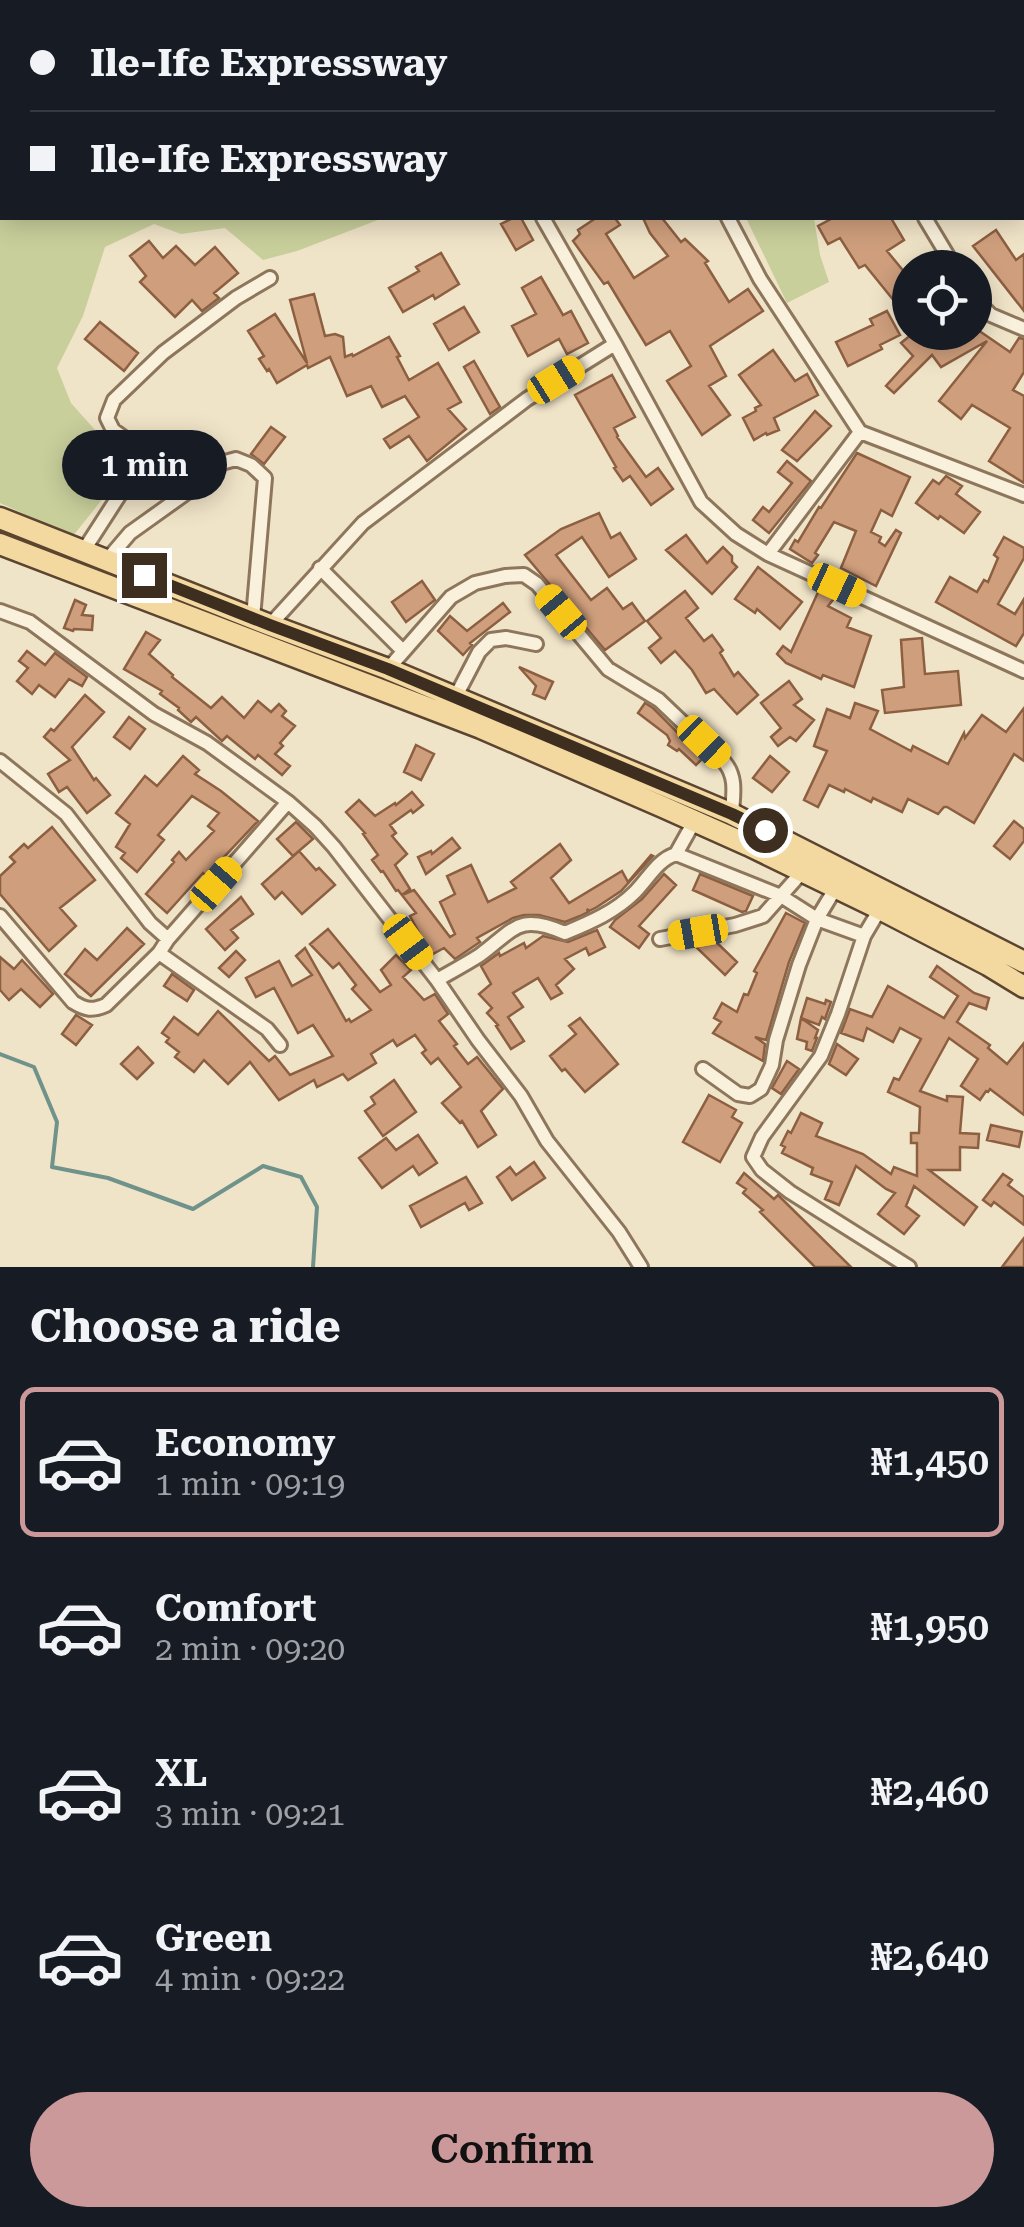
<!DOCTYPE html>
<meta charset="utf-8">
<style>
body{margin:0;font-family:"Roboto Serif",serif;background:#20242c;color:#f1f3f6;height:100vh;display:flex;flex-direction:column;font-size:38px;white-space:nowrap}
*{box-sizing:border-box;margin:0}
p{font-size:32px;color:#9ea1a6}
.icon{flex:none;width:55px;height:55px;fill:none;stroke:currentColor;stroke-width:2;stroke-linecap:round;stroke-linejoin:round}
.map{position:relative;height:1267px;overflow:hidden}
.side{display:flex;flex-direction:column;background:#171b24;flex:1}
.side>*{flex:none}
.banner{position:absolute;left:0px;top:0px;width:1025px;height:220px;box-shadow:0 5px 25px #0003;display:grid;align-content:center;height:220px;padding:0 30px;background:#171b24}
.fabs{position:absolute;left:892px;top:250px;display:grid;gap:20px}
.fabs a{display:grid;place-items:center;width:100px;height:100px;border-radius:50%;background:#171b24;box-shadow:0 5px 25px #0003;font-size:50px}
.end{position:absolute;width:45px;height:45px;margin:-22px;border:12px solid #3d2e20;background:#fff;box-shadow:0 0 0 5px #fff}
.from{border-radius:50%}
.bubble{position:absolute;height:70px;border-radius:35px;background:#171b24;box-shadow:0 5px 25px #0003;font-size:32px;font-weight:600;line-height:70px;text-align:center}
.car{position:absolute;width:30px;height:60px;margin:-30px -15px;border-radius:12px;box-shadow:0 0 8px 2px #0007;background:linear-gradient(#f5c518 24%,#345 0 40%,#f5c518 0 76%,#345 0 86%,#f5c518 0)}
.banner b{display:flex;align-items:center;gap:35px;height:95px;font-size:38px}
.banner b+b{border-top:2px solid #363941}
.banner i{width:25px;height:25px;background:#f1f3f6}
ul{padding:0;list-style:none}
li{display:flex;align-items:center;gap:30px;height:150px;margin:0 20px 15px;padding:0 10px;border:5px solid transparent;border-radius:15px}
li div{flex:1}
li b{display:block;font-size:38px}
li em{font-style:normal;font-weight:600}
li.active{border-color:#cc999b}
li>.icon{width:90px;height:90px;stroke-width:1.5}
h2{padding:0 30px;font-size:45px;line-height:120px}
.button{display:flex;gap:20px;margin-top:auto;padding:20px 30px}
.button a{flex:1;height:115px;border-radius:60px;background:#cc999b;color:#111;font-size:40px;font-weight:600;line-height:115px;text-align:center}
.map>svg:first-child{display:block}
.green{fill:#c9cf9b}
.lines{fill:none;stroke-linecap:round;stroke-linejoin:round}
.stream{stroke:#6f938a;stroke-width:4}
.building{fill:#cf9f7d;stroke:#8d5f41;stroke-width:2.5}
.minor-casing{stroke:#8d765c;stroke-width:18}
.primary-casing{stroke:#5b4430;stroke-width:25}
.minor{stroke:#faf1dc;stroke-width:12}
.primary{stroke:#f3d9a0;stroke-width:20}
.route{stroke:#3d2e20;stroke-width:12}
</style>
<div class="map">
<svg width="1024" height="1267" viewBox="0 0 1024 1267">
<rect width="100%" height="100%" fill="#f0e4c8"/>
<path class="green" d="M305,0H656L660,2H304Z
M0,168H2V218H383L297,251L263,260L225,228L181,234L154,224L105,247L83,316L57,368L71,403L104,440L123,473L73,536L0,503Z
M746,218H814L820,255L829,282L787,303Z"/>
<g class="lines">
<path class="stream" d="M0,1054L34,1067L57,1122L52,1167L108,1178L193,1209L263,1166L301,1177L317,1207L313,1267"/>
</g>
<path class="building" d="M513,218H521L533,240L516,250L501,224Z
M596,218H615L620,225L606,234L634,278L668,256L650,233L643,218H662L681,242L685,239L708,261L705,263L729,302L748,289L763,311L710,346L726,376L709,386L730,415L702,435L667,381L691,366L670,331L646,345L608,282L604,284L573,241L580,234L578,230Z
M833,218H891L904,240L887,251L910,279V290L895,302L865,265L859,268L840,238L828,244L818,226Z
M996,230L1016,260L1024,254V311L973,246Z
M149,241L163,258L176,246L195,265L215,247L238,273L214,293L219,298L202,311L192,300L175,317L140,282L146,276L130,256Z
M441,253L459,284L435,299L433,295L403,312L389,288L419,271L416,267Z
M541,277L563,315L571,311L588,343L567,354L559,339L528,356L512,326L536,314L522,288Z
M314,294L325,336L335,334L343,337L345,357L352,354L353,356L389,337L400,356L397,357L409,380L438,363L461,402L448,409L466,429L427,461L409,436L390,448L384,439L419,417L405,396L382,407L371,386L347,396L330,357L308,368L307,365L277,383L269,369L267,371L259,359L264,356L248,331L275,314L307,363L290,300Z
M464,307L479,332L449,350L434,324Z
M887,311L900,335L880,345L882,349L848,366L836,342L873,325L870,319Z
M100,322L138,353L124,371L85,339Z
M975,328L1010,352L1019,338L1024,339V372L1013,390L1024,396V483L989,461L1010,428L972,405L961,419L939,401L987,341L941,367L932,355L894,393L886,386L913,356L901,343L911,335L913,337L920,332H975Z
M773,350L795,381L807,374L818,395L774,418L779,430L767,435L766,433L754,440L743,418L756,411L755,408L761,405L739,375Z
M474,361L500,407L490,414L464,367Z
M612,375L635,417L614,428L618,436L617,437L646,477L658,468L673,489L651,505L630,476L623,481L614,468L616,467L575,395Z
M815,411L831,426L797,461L782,450Z
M271,427L285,437L264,464L251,454Z
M857,453L910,477L892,516L881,510L871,532L881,537L879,542L885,546L896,530L901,533L876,586L841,568L856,531L834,522L815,553L818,555L812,563L790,549L795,540L798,542L819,507L821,508Z
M787,461L811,481L769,533L753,520L763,507L769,512L792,483L778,472Z
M946,476L962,486L956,494L980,512L964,533L940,516L938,519L916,503L933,480L939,484Z
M599,513L611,538L620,533L636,559L609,577L582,537L556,555L591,600L607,588L623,609L632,603L645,621L605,650L525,555L561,529Z
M686,535L707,563L723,547L732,556V562L737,567L712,594L666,550Z
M1004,537L1024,548V558L998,604L1015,614L1024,599V633L1016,646L936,602L950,577L977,592L984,580L988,582L998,558L994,555Z
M758,567L802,602L780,629L757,609L755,613L735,599Z
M422,581L435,600L406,622L392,602Z
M819,590L836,596L828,606L851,618L847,627L871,636L854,687L823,675L821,679L786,663L777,654L783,646L791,652Z
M685,591L698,608L686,618L704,641L712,635L723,650L720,653L734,676L738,672L758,695L737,714L714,689L706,693L692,670L675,651L661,663L649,648L661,638L647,621Z
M75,600L86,605L82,615L93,616L92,630L74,629L73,631L64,628Z
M503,603L510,612L470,643L472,645L463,655L438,631L450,616L467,631Z
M146,632L160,640L149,654L173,675L172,677L211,708L222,697L244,718L258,701L271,712L279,704L286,711L282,716L295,726L280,743L283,746L275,754L290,766L282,775L258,755L255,759L227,736L222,741L196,717L191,722L178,710L179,708L160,694L162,691L124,669Z
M922,638L925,674L958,671L961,705L885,713L882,690L904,687L901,640Z
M27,651L45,665L55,653L87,677L82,686L69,679L55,697L39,685L32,694L17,681L28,668L19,661Z
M519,667L553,682L545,699L533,694L536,686Z
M789,681L802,699L794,705L814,720L796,741L790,737L778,746L771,737L781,728L761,703Z
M85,695L104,712L72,747L94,780L96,778L110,795L87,813L67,787L59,792L48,774L70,760L44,737L51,729L54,731Z
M645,703L653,708L703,758L696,765L679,749L677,751L668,745L670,741L667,735L638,713Z
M855,703L878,711L870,729L911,751L913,746L948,764L964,733L965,738L982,715L1006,732L1024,708V761L1014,754L974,823L947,807H944L938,814L908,799L902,812L873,798L871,802L845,789L844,792L829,785L818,807L804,800L827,751L814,746L827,709L850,718Z
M129,717L145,729L130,749L114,737Z
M416,745L434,754L421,780L404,772Z
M183,756L199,770L195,774L221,791L258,821L206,876L203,873L167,913L146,894L174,862L172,860L179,852L186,860L214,831L208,826L219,813L192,796L158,835L164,840L137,872L121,858L125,853L116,847L130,824L116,813L145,776L157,786Z
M770,756L789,772L772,792L753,778Z
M412,792L423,805L413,813L411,810L390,825L396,833L392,836L407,854L395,865L410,889L402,895L414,890L450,937L455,934L440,902L455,894L447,876L471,865L488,902L516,888L511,882L560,844L571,860L551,878L569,903L622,871L628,882L651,855L653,856L621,891L597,907L589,911L587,909L588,912L580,916L565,922L539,915H524L513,918L477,938L480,942L455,959L444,948L431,955L410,916L416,913L398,890L396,891L383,871L381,872L372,860L378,855L363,834L365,833L346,812L359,800L375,816L395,803L396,805Z
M1014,821L1024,829V841L1010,859L994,846Z
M296,822L313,839L293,856L277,839Z
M52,827L95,880L60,908L76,926L49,951L0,894V876L15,862L10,857L24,844L28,848Z
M452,838L460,848L426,874L418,857L431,851L432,854Z
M299,851L316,870L319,868L335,885L302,914L282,892L275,899L262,884Z
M664,874L676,885L639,926L649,934L639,948L610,927L615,920L642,899Z
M700,874L753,896L746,911L742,912L693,890Z
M241,897L253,914L231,930L238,938L225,950L206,929Z
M786,913L805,923L789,962L766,1040L755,1037L765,1044L763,1061L713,1033L721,1022L714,1018L722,1003L737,1012L744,994L748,995L757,973L754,971Z
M127,928L144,944L91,996L65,974L85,949L97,960Z
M328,929L380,992L391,985L381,970L396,955L411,970L403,977L424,1000L435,994L448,1014L439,1021L457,1044L454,1046L468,1064L477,1057L503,1089L481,1111L496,1135L478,1147L462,1121L460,1123L442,1103L461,1087L438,1058L431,1064L422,1053L426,1050L415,1035L397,1046L393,1040L371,1054L376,1063L348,1080L343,1074L317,1087L314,1080L279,1100L250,1062L228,1084L204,1060L194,1072L175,1057L179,1052L166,1042L169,1038L162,1033L174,1017L198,1035L218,1011L269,1061L275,1056L290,1075L333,1056L313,1025L298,1033L274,988L256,997L246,978L279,961L292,986L312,975L296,956L305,948L346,1021L349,1019L351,1022L371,1010L352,989L356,985L339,963L333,968L310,944Z
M597,930L605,947L589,955L586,948L565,959L574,969L556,985L562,993L551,999L538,978L513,993L523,1007L508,1017L524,1041L511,1049L496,1026L498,1025L487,1013L492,1008L479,994L491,984L481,966L499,953L500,956L524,943L526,948L543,936L568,942Z
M713,939L737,962L725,975L696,947L701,941Z
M236,951L245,960L229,977L219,968Z
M0,957L14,969L22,960L53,994L40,1007L21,989L9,1000L0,990Z
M937,966L974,993L989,998L986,1009L969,1003L957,1022L990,1045L988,1048L1007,1064L1024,1043V1115L990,1089L988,1092L986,1091L980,1100L961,1086L978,1059L949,1038L920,1091L947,1101V1096L963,1097L960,1133L979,1134L978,1148L960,1147V1170H929L977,1207L964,1225L914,1186L906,1206L919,1216L904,1234L878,1214L895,1193L886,1189L856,1166L839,1205L825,1199L832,1182L811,1174L813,1168L782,1153L785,1147L781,1145L788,1131L791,1133L801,1113L822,1123L816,1136L863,1154L891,1174L894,1167L917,1176V1143H911V1133H919L920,1107L888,1092L894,1078L899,1080L921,1039L900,1028L893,1042L867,1028L863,1041L841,1033L850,1009L872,1017L888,986L944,1018L958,996L930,977Z
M172,974L194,990L187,1001L164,986Z
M807,998L825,1004L826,1000L831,1002L825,1019L822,1017L819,1025L801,1018Z
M76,1015L92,1025L76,1045L62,1034Z
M580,1018L618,1064L585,1092L565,1069L562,1071L550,1056L576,1034L569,1026Z
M801,1018L818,1030L815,1038H817L812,1051L806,1049L807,1042L797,1039Z
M837,1044L858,1059L846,1075L829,1064Z
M138,1047L153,1063L137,1079L121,1064Z
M787,1061L799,1069L781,1094L772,1088Z
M394,1080L416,1112L383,1136L365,1111L375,1104L371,1097Z
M709,1095L736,1110L732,1117L742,1123L720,1162L683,1142Z
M991,1125L1022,1132L1019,1147L987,1140Z
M418,1135L437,1163L419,1175L413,1166L382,1188L359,1158L386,1138L396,1150Z
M534,1162L545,1178L512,1200L497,1177L510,1167L516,1175Z
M744,1173L774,1199L778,1195L782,1199L851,1267H815L760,1212L763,1210L743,1193L746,1189L737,1183Z
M1003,1174L1012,1180L1008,1185L1024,1197V1225L994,1202L991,1206L983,1200Z
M466,1177L482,1203L469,1210L465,1203L421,1227L410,1206Z
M1024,1238V1267H1002Z"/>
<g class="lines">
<g class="minor-casing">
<path id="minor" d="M224,0L227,2
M1022,71L1024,74
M543,218L615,344L701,502L736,534L768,554L1024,671
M728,218L760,279L860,432L1024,495
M925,218L955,268
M975,299L991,315L1024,329
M84,550L133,474L141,450L113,430L107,418L114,400L163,353L236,298L270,278
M768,554L860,432
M107,560L130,533L186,493L214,465L236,459L251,465L265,478L253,618
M320,568L403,651
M0,611L30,622L154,714L207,743L288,802L315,826L334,847L437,980L478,1040L521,1096L547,1141L619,1232L641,1267
M270,625L363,523L527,399L615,344
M388,669L451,597L475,583L505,576L524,575L537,584L608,669L659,700L725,763C737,778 733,795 732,814
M455,698L479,652L491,640L506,638L536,644
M0,761L66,814L150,923L168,939
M676,854L781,896L817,919L864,936
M880,909L864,936L838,1014L821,1056L762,1137L753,1157L762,1170L790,1192L909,1267
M0,916L73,1002C86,1010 92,1011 106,1005L159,953L168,939L288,802
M660,939L735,925L763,916L803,871
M159,953L267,1029L280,1045
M437,980C451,972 466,964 480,955C515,929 518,913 565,933C591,922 615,912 635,892C649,878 657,860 676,854L695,820
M703,1069L738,1094L750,1096L761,1089L772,1065L776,1040L799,965L817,919L835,889"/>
</g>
<g class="primary-casing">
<path id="primary" d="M0,518L270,625L388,669L732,814L1024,962
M0,544L481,728L663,807L748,845L880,909L988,965L1024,987"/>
</g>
<use href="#minor" class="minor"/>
<use href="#primary" class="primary"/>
</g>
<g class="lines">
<path class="route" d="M144,575L270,625L388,669L732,814L765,830"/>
</g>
</svg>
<div class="fabs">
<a><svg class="icon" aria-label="locate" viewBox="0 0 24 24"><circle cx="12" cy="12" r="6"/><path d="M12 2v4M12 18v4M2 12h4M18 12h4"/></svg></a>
</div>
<i class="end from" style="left:765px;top:830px"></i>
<i class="end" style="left:144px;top:575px"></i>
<div class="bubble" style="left:62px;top:430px;width:165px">1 min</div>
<i class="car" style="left:556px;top:380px;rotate:58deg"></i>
<i class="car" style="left:837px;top:585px;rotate:115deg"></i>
<i class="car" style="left:561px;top:612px;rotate:320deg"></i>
<i class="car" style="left:704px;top:742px;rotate:134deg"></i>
<i class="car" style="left:216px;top:884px;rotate:41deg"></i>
<i class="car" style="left:698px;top:932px;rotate:260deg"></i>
<i class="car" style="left:408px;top:942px;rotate:143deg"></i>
<div class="banner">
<b><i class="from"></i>Ile-Ife Expressway</b>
<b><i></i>Ile-Ife Expressway</b>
</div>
</div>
<section class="side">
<h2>Choose a ride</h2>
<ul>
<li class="active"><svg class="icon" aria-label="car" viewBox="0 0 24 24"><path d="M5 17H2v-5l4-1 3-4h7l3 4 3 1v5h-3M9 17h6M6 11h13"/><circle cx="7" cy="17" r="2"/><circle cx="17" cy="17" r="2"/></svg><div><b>Economy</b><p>1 min · 09:19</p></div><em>₦1,450</em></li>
<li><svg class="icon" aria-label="car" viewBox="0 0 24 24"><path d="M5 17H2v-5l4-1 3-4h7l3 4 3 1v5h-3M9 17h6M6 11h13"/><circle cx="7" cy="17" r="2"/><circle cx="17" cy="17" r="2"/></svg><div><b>Comfort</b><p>2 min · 09:20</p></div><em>₦1,950</em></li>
<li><svg class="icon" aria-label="car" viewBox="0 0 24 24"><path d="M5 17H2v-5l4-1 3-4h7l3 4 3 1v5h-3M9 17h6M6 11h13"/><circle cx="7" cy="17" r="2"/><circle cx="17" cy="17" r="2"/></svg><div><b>XL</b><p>3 min · 09:21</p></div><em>₦2,460</em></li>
<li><svg class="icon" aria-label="car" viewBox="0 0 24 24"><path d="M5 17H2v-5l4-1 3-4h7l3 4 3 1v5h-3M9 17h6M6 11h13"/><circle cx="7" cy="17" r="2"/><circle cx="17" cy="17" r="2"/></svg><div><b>Green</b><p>4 min · 09:22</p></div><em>₦2,640</em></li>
</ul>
<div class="button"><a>Confirm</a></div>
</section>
